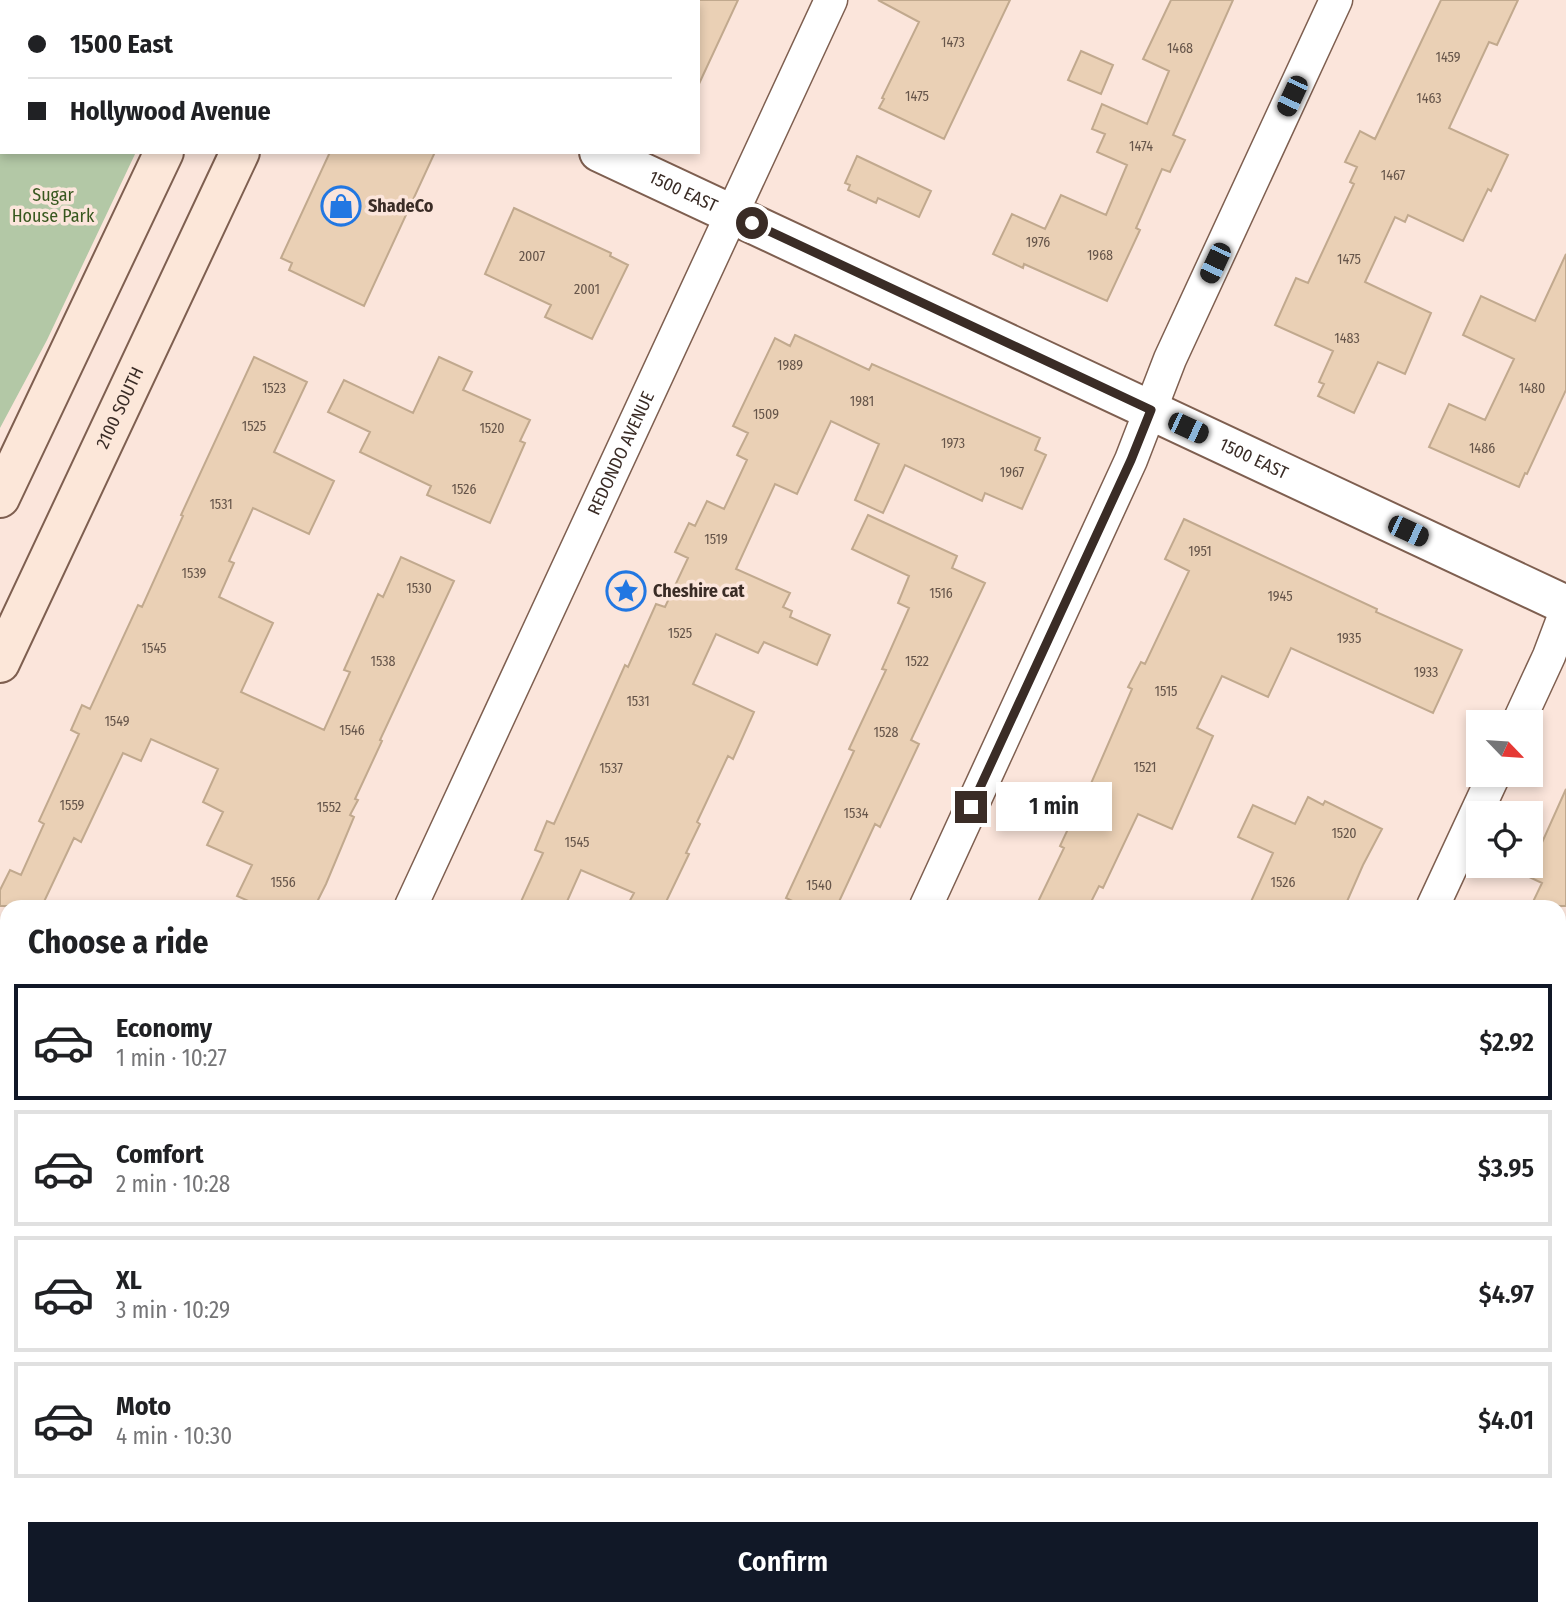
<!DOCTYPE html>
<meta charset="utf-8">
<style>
body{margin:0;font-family:"Fira Sans Condensed",sans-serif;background:#f6f6f6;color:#202124;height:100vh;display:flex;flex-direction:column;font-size:26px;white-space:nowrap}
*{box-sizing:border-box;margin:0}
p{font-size:23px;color:#757577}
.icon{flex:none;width:38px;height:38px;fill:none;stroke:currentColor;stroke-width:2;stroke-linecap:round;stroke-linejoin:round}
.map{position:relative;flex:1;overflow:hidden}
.details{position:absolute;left:0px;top:900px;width:1566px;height:716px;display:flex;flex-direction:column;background:#fff;border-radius:21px 21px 0 0;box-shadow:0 4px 10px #0003}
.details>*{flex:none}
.banner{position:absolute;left:0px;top:0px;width:700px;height:154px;box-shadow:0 4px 10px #0003;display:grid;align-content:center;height:154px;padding:0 28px;background:#fff}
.needle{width:46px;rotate:115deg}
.buttons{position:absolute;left:1466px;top:710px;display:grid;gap:14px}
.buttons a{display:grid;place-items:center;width:77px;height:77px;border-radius:0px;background:#fff;box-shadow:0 4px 10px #0003;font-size:35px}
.end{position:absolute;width:32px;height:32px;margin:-16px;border:9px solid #3a2c26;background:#fff;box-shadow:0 0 0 4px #fff}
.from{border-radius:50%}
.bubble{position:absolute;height:49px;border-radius:0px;background:#fff;box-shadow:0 4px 10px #0003;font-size:23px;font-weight:600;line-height:49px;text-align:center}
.car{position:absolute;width:21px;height:42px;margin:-21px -10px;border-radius:9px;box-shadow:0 0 5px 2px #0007;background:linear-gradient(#222 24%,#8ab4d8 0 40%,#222 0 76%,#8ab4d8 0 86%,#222 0)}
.banner b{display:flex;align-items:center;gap:24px;height:66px;font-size:26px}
.banner b+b{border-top:2px solid #e0e0e0}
.banner i{width:18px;height:18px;background:#202124}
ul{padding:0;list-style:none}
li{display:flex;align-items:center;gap:21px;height:116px;margin:0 14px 10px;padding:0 14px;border:4px solid #e0e0e0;border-radius:0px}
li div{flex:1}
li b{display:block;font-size:26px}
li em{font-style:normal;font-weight:600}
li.on{border-color:#111827}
li>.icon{width:63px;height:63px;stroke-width:1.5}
h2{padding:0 28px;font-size:32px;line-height:84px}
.button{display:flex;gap:14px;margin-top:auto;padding:14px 28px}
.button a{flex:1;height:80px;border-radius:0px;background:#111827;color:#fff;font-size:28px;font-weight:600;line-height:80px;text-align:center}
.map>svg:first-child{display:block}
.green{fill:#b3c8a6}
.building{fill:#ead0b5;stroke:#c1a98e;stroke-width:2}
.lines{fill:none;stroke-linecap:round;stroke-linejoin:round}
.service-casing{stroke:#7e5f50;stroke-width:19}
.minor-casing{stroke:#7e5f50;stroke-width:35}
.tertiary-casing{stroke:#7e5f50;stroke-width:42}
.secondary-casing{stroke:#7e5f50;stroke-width:42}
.service{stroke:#fff;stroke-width:16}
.minor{stroke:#fff;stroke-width:32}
.tertiary{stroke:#fff;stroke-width:38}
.secondary{stroke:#fce7d9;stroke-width:38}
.route{stroke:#3a2c26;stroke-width:9}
.labels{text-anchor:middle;stroke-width:7;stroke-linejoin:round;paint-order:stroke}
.number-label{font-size:14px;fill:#66554a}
.street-label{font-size:18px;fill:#3a2c26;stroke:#fbe5db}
.park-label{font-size:18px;fill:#38581f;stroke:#fbe5db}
.poi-label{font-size:18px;font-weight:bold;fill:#3a2c26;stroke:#fbe5db;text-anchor:start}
</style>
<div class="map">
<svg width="1566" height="1615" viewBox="0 0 1566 1615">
<rect width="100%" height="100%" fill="#fbe5db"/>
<path class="green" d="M0,0H208L207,2H2V152H136L47,340L0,428Z"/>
<path class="building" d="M698,0H738L698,86Z
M878,0H1010L944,139L879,108L884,99L882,98L919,22Z
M1171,0H1233L1173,135L1185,140L1170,172L1162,169L1136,228L1140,230L1107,301L1024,264L1023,268L993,254L1012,214L1045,229L1061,195L1106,215L1127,165L1097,152L1105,134L1092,129L1102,104L1147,124L1169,71L1143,59Z
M1441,0H1518L1497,45L1489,42L1449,128L1508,155L1491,191L1488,189L1463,241L1408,215L1405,222L1395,217L1365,282L1431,313L1405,374L1378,362L1354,413L1318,396L1324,384L1319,382L1333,351L1275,325L1296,278L1308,283L1354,184L1350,182L1357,167L1345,162L1360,131L1375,139Z
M1081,51L1113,65L1101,94L1068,80Z
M330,152H435L364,306L289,270L292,263L281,258Z
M857,156L931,191L919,217L878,198L876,203L848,190L850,185L845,183Z
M514,208L611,253L610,256L628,265L592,339L545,317L551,305L485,274Z
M1566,254V390L1527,474L1525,473L1519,487L1429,447L1449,404L1485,420L1514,359L1463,335L1481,296L1535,321Z
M795,335L869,370L872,364L1040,438L1035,450L1046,455L1022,509L985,493L982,501L905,465L883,513L855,500L879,444L831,421L797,494L775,484L736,569L790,593L783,607L792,611L790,617L830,635L817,665L764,642L758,653L716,634L693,684L754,712L733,759L728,756L697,822L700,824L686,853L689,854L664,906H627L634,893L581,870L565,906H519L543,853L535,850L547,821L554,824L625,665L628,667L656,604L665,607L688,558L675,552L689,523L695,526L707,501L724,509L747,460L737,455L748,433L733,426L775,338L790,346Z
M254,357L307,382L274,452L334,481L309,534L253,508L229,561L234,563L219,597L273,623L241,692L324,730L350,672L344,670L378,594L383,597L401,557L454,581L380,740L382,741L355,799L358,800L350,815L354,817L326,884L315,906H260L237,896L252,865L207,845L223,812L203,802L218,769L151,739L141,761L123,753L81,842L74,838L42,906H0V890L10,870L21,875L44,824L39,821L79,734L71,730L82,705L90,709L138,605L142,607L183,516L181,515Z
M439,357L472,372L463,390L530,420L520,441L525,443L490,523L427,495L431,486L360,452L370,432L328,412L344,380L413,413Z
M868,515L957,556L952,568L985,583L911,740L919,744L880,827L875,824L837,906H803L786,898L854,751L849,749L886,670L882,669L909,608L898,603L909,576L852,549Z
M1184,519L1377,609L1376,612L1462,650L1433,713L1291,648L1268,697L1222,676L1197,728L1213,736L1172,829L1138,814L1103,888L1099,886L1089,906H1036L1064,848L1060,846L1081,801L1083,802L1132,689L1128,687L1141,662L1145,664L1189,571L1165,559Z
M1566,789V906H1531L1542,883L1527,876Z
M1308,797L1323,805L1325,801L1382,829L1363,865L1345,906H1249L1273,853L1238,837L1253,805L1295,824Z"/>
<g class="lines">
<g class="service-casing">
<path id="service" d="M536,0L540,2
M581,2L582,0"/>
</g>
<g class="minor-casing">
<g id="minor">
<path d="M1518,723L1549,656L1566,611"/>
<path id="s1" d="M411,906L831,0"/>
<path d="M926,906L1131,460L1170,359L1336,0"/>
<path d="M1433,906L1494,775"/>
<path d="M0,1278L7,1281"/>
<path d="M707,1608L722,1615"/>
<path d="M1104,1615L1107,1608"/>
</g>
</g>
<g class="tertiary-casing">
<g id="tertiary">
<path d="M275,0L279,2"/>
<path id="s2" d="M599,152L1566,605"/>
</g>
</g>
<g class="secondary-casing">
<g id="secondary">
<path d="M235,2L236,0"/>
<path d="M312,2L313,0"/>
<path d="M0,498L164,152"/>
<path id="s3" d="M0,663L240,152"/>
</g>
</g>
<use href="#service" class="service"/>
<use href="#minor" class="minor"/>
<use href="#tertiary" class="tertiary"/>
<use href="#secondary" class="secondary"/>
</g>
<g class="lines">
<path class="route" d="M752,223L1151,410L1131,460L971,807"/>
</g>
<defs>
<g id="shop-ring" transform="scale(2.0125)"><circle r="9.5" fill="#fbe5db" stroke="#2277e2" stroke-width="1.5"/><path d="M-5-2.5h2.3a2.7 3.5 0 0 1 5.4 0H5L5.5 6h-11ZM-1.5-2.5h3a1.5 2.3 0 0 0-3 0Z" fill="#2277e2"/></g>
<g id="sight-ring" transform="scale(2.0125)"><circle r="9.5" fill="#fbe5db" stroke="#2277e2" stroke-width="1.5"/><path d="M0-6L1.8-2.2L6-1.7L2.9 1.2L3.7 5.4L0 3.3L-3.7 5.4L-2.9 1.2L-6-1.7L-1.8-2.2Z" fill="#2277e2"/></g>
</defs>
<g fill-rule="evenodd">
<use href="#shop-ring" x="341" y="206"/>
<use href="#sight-ring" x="626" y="591"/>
</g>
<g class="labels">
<g class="number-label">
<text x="953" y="47">1473</text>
<text x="1180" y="53">1468</text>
<text x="1448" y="62">1459</text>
<text x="917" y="101">1475</text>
<text x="1429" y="103">1463</text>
<text x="1141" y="151">1474</text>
<text x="1393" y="180">1467</text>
<text x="1038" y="247">1976</text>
<text x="1100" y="260">1968</text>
<text x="532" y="261">2007</text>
<text x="1349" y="264">1475</text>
<text x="587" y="294">2001</text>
<text x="1347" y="343">1483</text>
<text x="790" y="370">1989</text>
<text x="274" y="393">1523</text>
<text x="1532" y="393">1480</text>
<text x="862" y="406">1981</text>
<text x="766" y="419">1509</text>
<text x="254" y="431">1525</text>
<text x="492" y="433">1520</text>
<text x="953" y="448">1973</text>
<text x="1482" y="453">1486</text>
<text x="1012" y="477">1967</text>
<text x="464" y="494">1526</text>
<text x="221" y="509">1531</text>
<text x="716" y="544">1519</text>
<text x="1200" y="556">1951</text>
<text x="194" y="578">1539</text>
<text x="419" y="593">1530</text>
<text x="941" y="598">1516</text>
<text x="1280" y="601">1945</text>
<text x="680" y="638">1525</text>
<text x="1349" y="643">1935</text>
<text x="154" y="653">1545</text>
<text x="383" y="666">1538</text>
<text x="917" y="666">1522</text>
<text x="1426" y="677">1933</text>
<text x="1166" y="696">1515</text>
<text x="638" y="706">1531</text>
<text x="117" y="726">1549</text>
<text x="352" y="735">1546</text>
<text x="886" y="737">1528</text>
<text x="1145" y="772">1521</text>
<text x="611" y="773">1537</text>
<text x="72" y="810">1559</text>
<text x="329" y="812">1552</text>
<text x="856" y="818">1534</text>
<text x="1344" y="838">1520</text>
<text x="577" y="847">1545</text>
<text x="283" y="887">1556</text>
<text x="1283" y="887">1526</text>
<text x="819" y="890">1540</text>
</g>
<g class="street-label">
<text dy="6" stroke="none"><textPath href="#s2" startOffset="93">1500 EAST</textPath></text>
<text dy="6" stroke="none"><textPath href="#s3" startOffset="282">2100 SOUTH</textPath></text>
<text dy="6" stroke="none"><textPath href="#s1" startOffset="499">REDONDO AVENUE</textPath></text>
<text dy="6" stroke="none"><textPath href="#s2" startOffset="723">1500 EAST</textPath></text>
</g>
<g class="park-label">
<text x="53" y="201">Sugar<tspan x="53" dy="21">House Park</tspan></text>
</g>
<g class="poi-label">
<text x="368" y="212">ShadeCo</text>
<text x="653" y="597">Cheshire cat</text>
</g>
</g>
</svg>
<div class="buttons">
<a><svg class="needle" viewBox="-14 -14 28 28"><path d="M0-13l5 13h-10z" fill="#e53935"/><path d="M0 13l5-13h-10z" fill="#757577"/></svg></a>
<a><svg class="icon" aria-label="locate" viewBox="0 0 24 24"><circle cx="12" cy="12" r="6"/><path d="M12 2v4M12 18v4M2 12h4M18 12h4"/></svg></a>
</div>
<i class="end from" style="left:752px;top:223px"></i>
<i class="end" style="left:971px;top:807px"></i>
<div class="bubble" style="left:996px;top:782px;width:116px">1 min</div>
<i class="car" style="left:1292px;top:96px;rotate:205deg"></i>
<i class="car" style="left:1215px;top:263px;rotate:205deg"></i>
<i class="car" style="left:1188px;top:428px;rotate:115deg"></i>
<i class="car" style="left:1408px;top:531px;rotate:115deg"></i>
<div class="banner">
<b><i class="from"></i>1500 East</b>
<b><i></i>Hollywood Avenue</b>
</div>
<section class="details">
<h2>Choose a ride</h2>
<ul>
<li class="on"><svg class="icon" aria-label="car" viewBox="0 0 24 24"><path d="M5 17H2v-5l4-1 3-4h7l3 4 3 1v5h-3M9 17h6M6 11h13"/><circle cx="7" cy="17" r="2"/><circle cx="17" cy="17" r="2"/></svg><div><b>Economy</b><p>1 min · 10:27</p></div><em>$2.92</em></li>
<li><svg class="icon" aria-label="car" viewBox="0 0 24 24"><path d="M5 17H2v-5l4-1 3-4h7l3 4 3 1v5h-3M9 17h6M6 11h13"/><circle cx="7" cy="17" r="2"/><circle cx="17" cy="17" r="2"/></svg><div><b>Comfort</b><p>2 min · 10:28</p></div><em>$3.95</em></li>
<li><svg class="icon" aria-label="car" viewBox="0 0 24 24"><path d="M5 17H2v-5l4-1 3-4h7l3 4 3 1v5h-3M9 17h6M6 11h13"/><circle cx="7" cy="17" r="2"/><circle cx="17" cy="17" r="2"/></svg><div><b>XL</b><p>3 min · 10:29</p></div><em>$4.97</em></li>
<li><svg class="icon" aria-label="car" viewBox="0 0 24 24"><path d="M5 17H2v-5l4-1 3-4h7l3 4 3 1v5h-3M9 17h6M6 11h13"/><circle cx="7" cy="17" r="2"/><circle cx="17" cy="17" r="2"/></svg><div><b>Moto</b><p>4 min · 10:30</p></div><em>$4.01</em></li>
</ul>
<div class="button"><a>Confirm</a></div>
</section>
</div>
